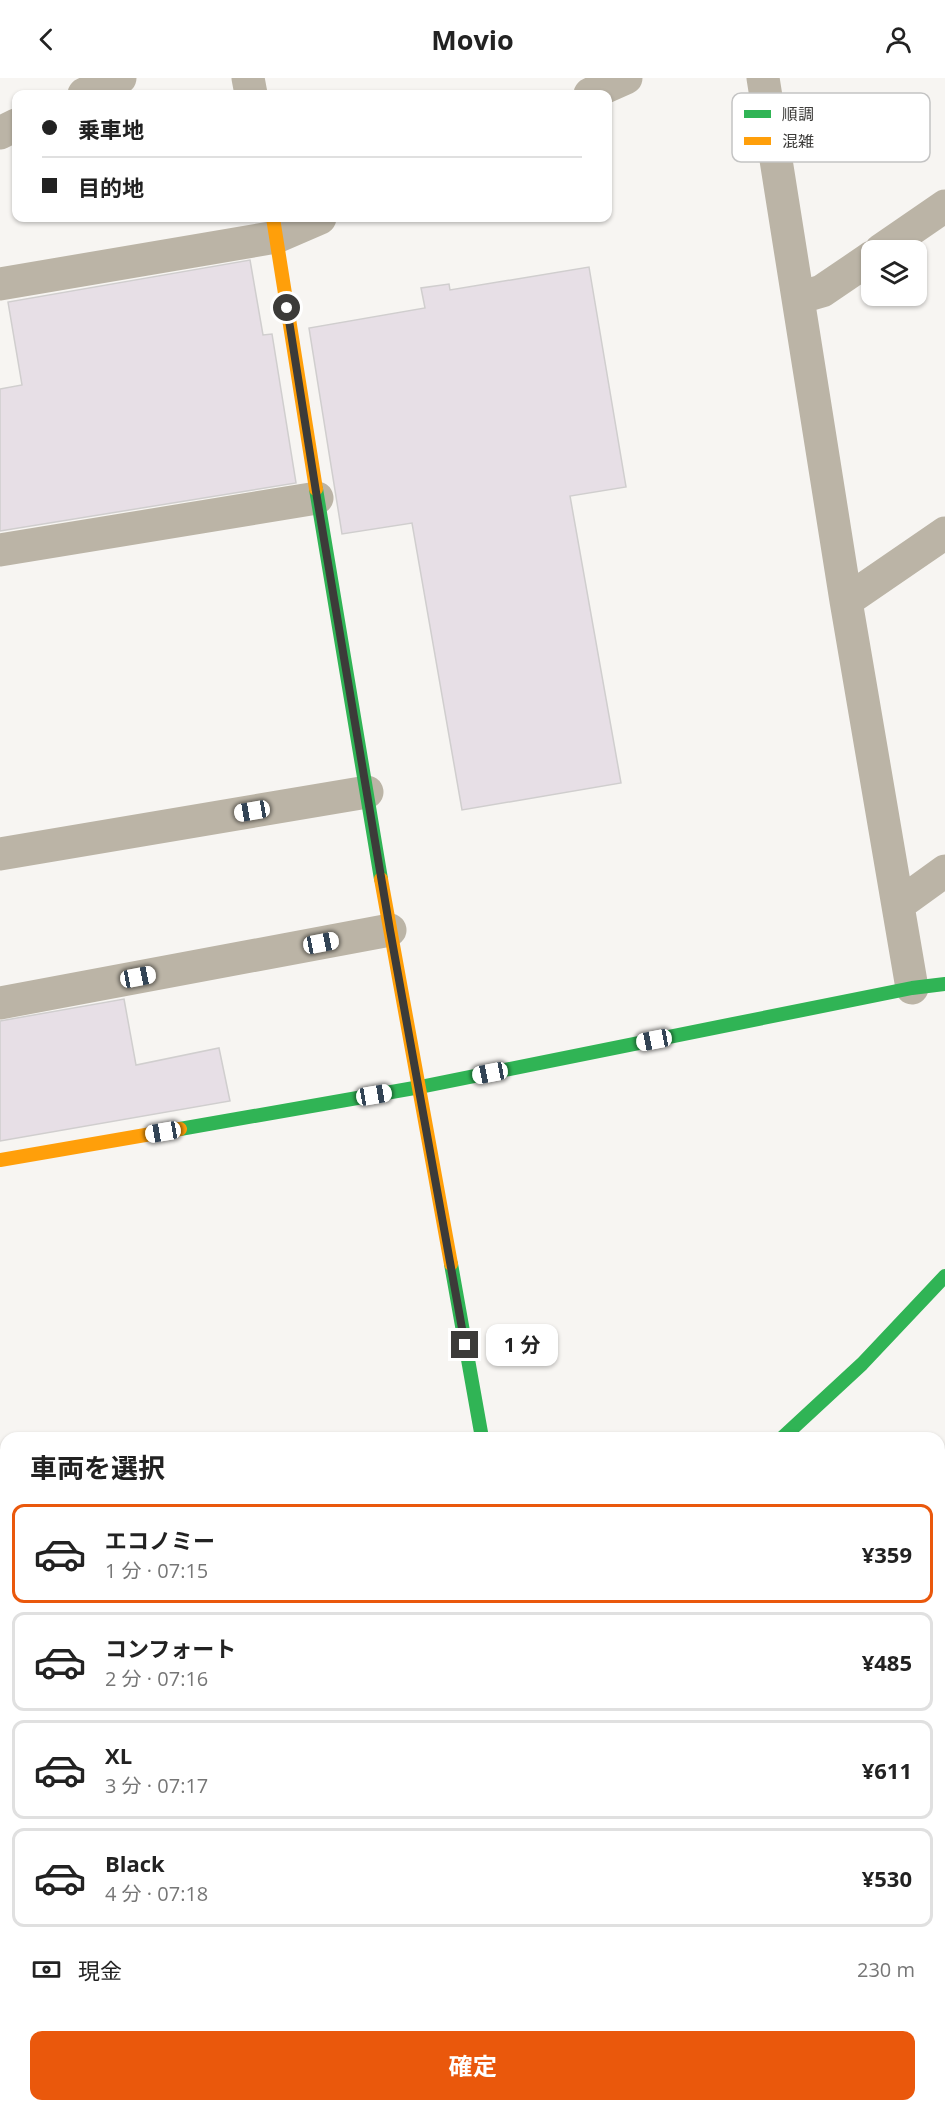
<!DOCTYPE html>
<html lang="ja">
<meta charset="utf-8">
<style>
body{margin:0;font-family:"Open Sans","Noto Sans JP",sans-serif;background:#f2f2f2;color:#222;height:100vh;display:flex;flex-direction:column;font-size:22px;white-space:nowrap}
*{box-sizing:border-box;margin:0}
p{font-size:20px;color:#767676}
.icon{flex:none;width:33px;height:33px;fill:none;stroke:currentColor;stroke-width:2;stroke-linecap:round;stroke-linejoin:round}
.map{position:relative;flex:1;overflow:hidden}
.panel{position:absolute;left:0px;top:1354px;width:945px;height:680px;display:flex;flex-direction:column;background:#fff;border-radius:18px 18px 0 0;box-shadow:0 2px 4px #0004}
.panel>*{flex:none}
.banner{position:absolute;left:12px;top:12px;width:600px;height:132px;border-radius:12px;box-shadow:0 2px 4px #0004;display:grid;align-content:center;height:132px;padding:0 30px;background:#fff}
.tools{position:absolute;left:861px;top:162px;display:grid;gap:12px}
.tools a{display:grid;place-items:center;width:66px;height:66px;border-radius:12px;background:#fff;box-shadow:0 2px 4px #0004;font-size:30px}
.end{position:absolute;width:27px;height:27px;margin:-14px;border:8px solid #3c3b39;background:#fff;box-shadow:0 0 0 3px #fff}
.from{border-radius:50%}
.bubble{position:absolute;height:42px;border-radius:12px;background:#fff;box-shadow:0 2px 4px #0004;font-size:20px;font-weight:700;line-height:42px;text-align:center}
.car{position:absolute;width:18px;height:36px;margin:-18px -9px;border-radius:8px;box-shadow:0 0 4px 2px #0007;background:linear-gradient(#fff 24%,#345 0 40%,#fff 0 76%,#345 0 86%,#fff 0)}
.banner b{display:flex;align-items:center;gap:21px;height:57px;font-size:22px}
.banner b+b{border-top:2px solid #e0e0e0}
.banner i{width:15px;height:15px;background:#222}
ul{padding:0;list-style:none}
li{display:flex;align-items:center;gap:18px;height:99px;margin:0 12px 9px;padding:0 18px;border:3px solid #e0e0e0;border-radius:12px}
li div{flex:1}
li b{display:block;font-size:22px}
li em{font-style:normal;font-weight:700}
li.on{border-color:#ea580c}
li>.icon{width:54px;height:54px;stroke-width:1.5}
h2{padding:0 30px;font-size:27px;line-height:72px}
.pay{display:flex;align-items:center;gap:15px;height:66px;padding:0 30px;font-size:22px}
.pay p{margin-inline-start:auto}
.button{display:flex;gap:12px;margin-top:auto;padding:12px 30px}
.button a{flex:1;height:69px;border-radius:12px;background:#ea580c;color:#fff;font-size:24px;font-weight:700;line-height:69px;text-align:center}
header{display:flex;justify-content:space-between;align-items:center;height:78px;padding:0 30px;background:#fff;font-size:27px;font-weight:700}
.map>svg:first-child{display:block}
.building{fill:#e7dfe6;stroke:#d0cece;stroke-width:1.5}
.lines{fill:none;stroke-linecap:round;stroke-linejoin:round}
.street{stroke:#bbb4a6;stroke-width:33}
.fast{stroke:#30b455;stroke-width:14}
.slow{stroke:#ff9f0a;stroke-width:14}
.route{stroke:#3c3b39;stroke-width:8}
.key{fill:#fff;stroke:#c4c4c4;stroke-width:1.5}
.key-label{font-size:16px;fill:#3c3b39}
</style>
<header><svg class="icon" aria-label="back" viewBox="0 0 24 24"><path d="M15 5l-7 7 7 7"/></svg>Movio<svg class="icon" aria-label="person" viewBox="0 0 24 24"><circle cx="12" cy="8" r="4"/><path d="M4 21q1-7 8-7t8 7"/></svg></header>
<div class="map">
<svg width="945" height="2033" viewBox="0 0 945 2033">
<rect width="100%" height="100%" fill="#f7f5f2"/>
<path class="building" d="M250,182L263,257L272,256L296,405L0,453V311L22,307L8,224Z
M589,189L626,409L570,418L621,705L462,732L412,445L342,456L309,250L425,230L421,210L449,206L450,212Z
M124,921L136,987L219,970L230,1023L0,1063V943Z"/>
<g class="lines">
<path class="street" d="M248,0L251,16
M763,0L846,523L912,910
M84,16L120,0
M590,16L626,0
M0,55L16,47
M881,172L945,128
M0,206L276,159L320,140
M798,220L822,213L872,179
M0,472L317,420
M846,523L945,455
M0,776L367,714
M898,827L945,793
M0,925L390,852
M939,1446L945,1445
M234,2033L239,2028"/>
<path class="fast" d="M316,411L381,801
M180,1051L420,1009L912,910L945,906
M451,1186L482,1360
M782,1360L862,1286L945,1198
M0,1636L6,1635"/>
<path class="slow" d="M273,140L316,411
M381,801L451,1186
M0,1082L180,1051"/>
</g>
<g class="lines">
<path class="route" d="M287,230L317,420L390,852L465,1267"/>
</g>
<rect x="732" y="15" width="198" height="69" rx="9" class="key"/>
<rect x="744" y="32" width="27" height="8" fill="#30b455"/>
<rect x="744" y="59" width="27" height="8" fill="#ff9f0a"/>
<g class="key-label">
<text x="782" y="42">順調</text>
<text x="782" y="69">混雑</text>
</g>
</svg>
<div class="tools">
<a><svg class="icon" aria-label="layers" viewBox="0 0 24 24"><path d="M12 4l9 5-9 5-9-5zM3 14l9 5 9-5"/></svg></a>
</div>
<i class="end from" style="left:287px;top:230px"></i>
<i class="end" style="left:465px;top:1267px"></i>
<div class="bubble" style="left:486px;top:1246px;width:72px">1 分</div>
<i class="car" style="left:252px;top:733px;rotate:260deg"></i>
<i class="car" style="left:321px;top:865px;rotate:79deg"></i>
<i class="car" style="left:138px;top:899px;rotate:79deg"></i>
<i class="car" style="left:654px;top:962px;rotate:259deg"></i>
<i class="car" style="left:490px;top:995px;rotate:259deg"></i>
<i class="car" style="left:374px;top:1017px;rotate:80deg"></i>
<i class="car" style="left:163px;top:1054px;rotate:260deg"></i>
<div class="banner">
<b><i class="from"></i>乗車地</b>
<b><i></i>目的地</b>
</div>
<section class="panel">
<h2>車両を選択</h2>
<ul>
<li class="on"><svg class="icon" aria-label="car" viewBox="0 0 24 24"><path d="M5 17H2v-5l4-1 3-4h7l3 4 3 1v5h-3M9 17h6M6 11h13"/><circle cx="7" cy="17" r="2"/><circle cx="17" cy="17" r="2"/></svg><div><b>エコノミー</b><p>1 分 · 07:15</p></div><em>¥359</em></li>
<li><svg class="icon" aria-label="car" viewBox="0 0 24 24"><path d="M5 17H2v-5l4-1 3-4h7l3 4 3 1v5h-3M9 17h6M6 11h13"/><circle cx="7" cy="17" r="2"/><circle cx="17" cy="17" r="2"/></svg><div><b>コンフォート</b><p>2 分 · 07:16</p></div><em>¥485</em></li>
<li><svg class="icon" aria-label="car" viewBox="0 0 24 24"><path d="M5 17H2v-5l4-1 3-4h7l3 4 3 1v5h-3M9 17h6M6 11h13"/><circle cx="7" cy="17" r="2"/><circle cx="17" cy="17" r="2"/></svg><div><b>XL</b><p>3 分 · 07:17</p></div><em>¥611</em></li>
<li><svg class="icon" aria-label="car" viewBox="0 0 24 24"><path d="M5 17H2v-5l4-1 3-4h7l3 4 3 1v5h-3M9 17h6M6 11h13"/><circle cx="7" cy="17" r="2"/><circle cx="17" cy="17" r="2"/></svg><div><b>Black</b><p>4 分 · 07:18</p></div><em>¥530</em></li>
</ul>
<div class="pay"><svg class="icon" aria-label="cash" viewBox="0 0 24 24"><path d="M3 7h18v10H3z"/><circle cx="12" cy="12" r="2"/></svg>現金<p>230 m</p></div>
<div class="button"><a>確定</a></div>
</section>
</div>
